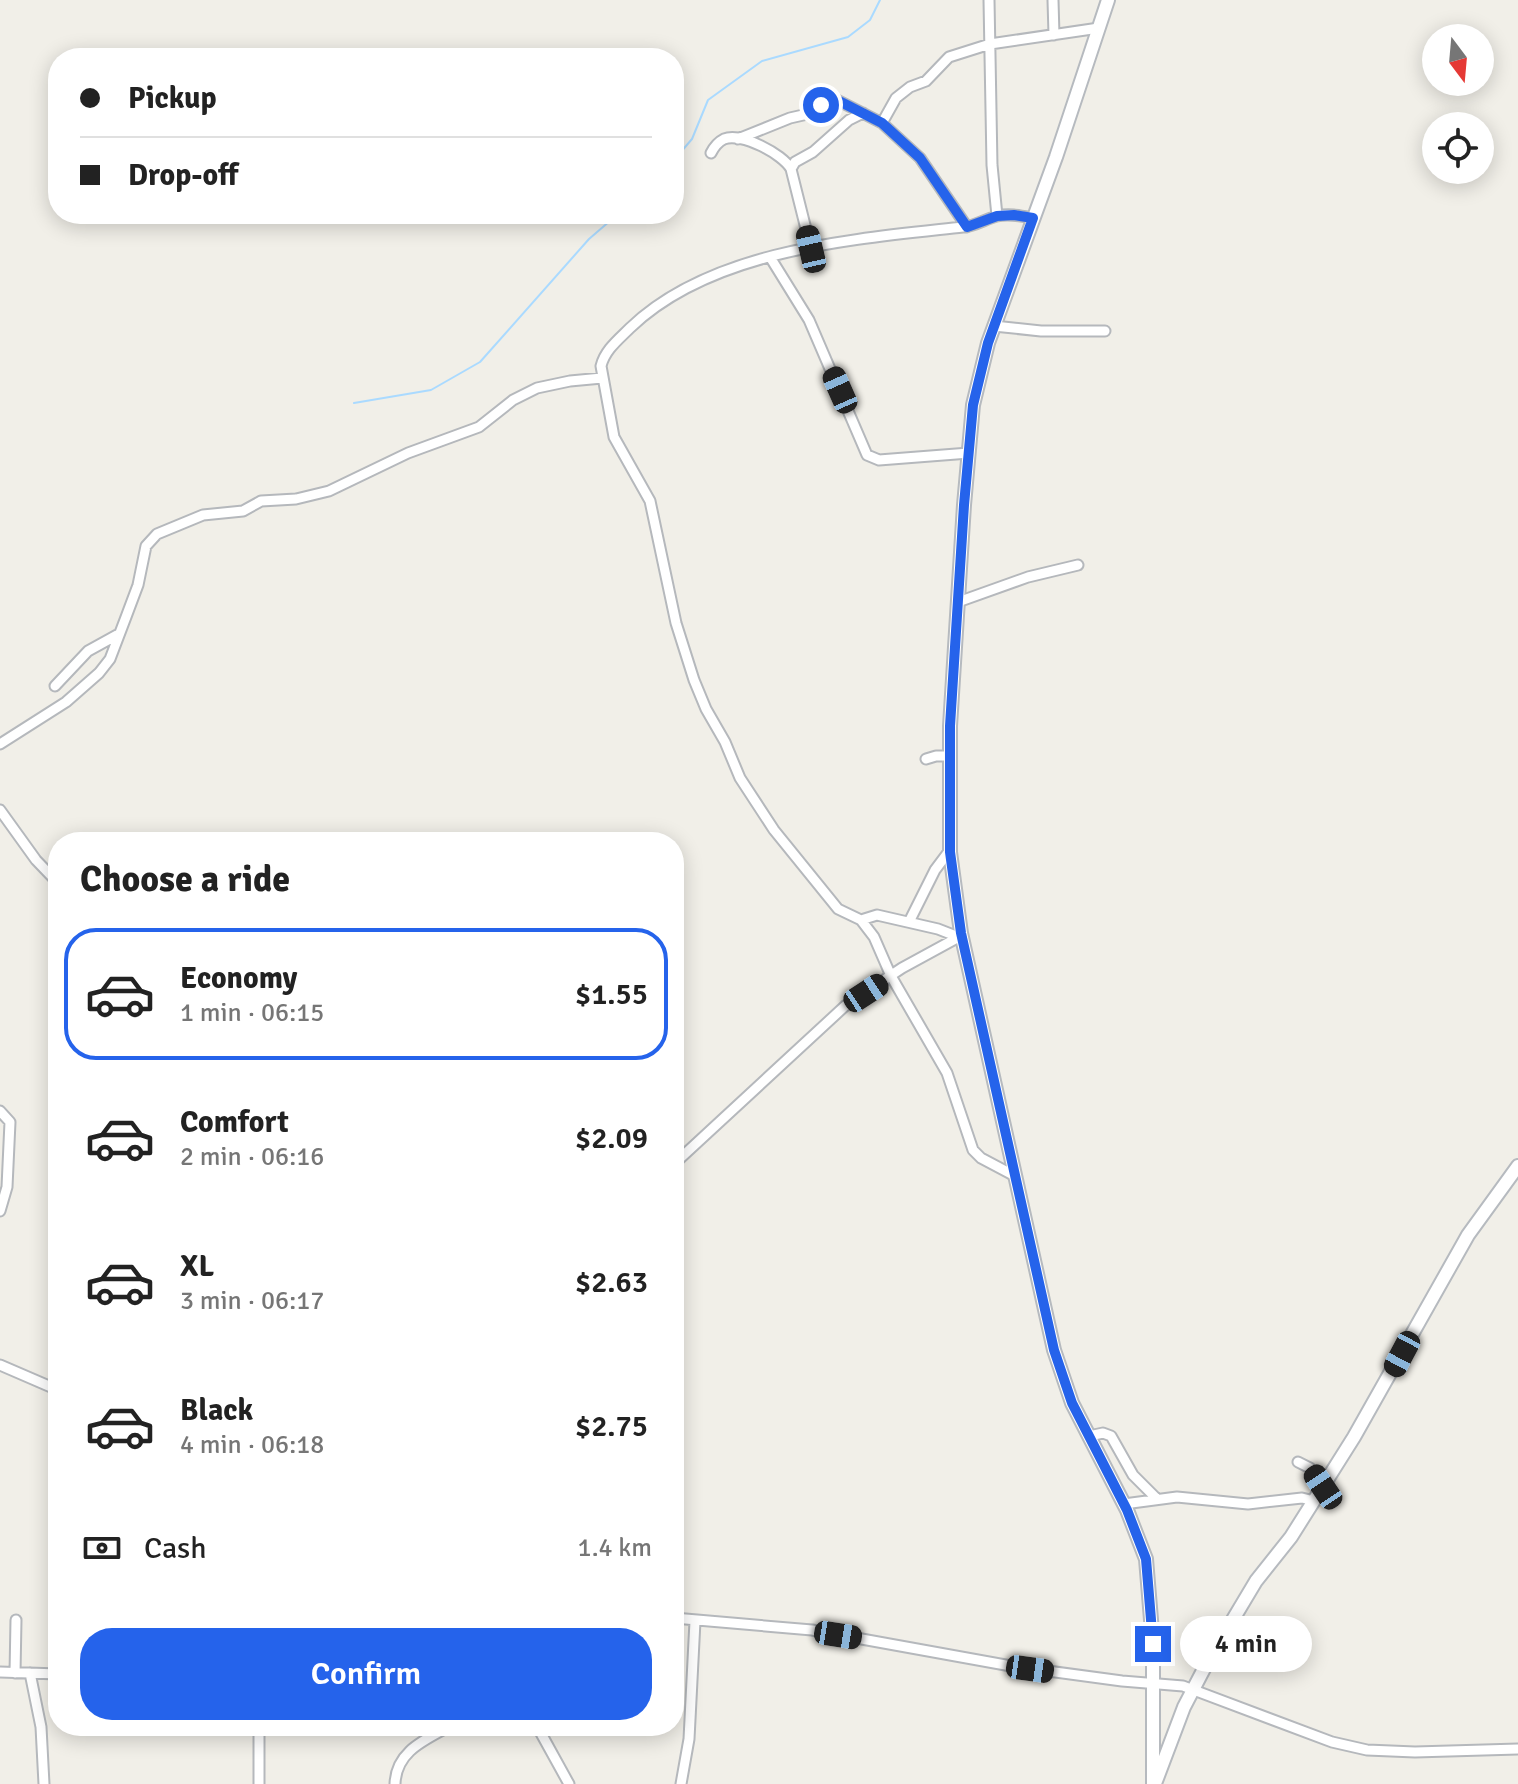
<!DOCTYPE html>
<meta charset="utf-8">
<style>
body{margin:0;font-family:Signika,sans-serif;background:#f2f2f2;color:#222;height:100vh;display:flex;flex-direction:column;font-size:30px;white-space:nowrap}
*{box-sizing:border-box;margin:0}
p{font-size:26px;color:#767676}
.icon{flex:none;width:44px;height:44px;fill:none;stroke:currentColor;stroke-width:2;stroke-linecap:round;stroke-linejoin:round}
.map{position:relative;flex:1;overflow:hidden}
.panel{position:absolute;left:48px;top:832px;width:636px;height:904px;display:flex;flex-direction:column;background:#fff;border-radius:32px;box-shadow:0 4px 20px #0003}
.panel>*{flex:none}
.guide{position:absolute;left:48px;top:48px;width:636px;height:176px;border-radius:32px;box-shadow:0 4px 20px #0003;display:grid;align-content:center;height:176px;padding:0 32px;background:#fff}
.needle{width:52px;rotate:164deg}
.controls{position:absolute;left:1422px;top:24px;display:grid;gap:16px}
.controls a{display:grid;place-items:center;width:72px;height:72px;border-radius:50%;background:#fff;box-shadow:0 4px 20px #0003;font-size:40px}
.end{position:absolute;width:36px;height:36px;margin:-18px;border:10px solid #2563eb;background:#fff;box-shadow:0 0 0 4px #fff}
.from{border-radius:50%}
.bubble{position:absolute;height:56px;border-radius:28px;background:#fff;box-shadow:0 4px 20px #0003;font-size:26px;font-weight:600;line-height:56px;text-align:center}
.car{position:absolute;width:24px;height:48px;margin:-24px -12px;border-radius:10px;box-shadow:0 0 6px 2px #0007;background:linear-gradient(#222 24%,#8ab4d8 0 40%,#222 0 76%,#8ab4d8 0 86%,#222 0)}
.guide b{display:flex;align-items:center;gap:28px;height:76px;font-size:30px}
.guide b+b{border-top:2px solid #e0e0e0}
.guide i{width:20px;height:20px;background:#222}
ul{padding:0;list-style:none}
li{display:flex;align-items:center;gap:24px;height:132px;margin:0 16px 12px;padding:0 16px;border:4px solid transparent;border-radius:32px}
li div{flex:1}
li b{display:block;font-size:30px}
li em{font-style:normal;font-weight:600}
li.active{border-color:#2563eb}
li>.icon{width:72px;height:72px;stroke-width:1.5}
h2{padding:0 32px;font-size:36px;line-height:96px}
.pay{display:flex;align-items:center;gap:20px;height:88px;padding:0 32px;font-size:30px}
.pay p{margin-inline-start:auto}
.button{display:flex;gap:16px;margin-top:auto;padding:16px 32px}
.button a{flex:1;height:92px;border-radius:32px;background:#2563eb;color:#fff;font-size:32px;font-weight:600;line-height:92px;text-align:center}
.map>svg:first-child{display:block}
.lines{fill:none;stroke-linecap:round;stroke-linejoin:round}
.stream{stroke:#aadaff;stroke-width:2}
.street-casing{stroke:#b5b8bc;stroke-width:13}
.secondary-casing{stroke:#b6babf;stroke-width:16}
.street{stroke:#fff;stroke-width:9}
.secondary{stroke:#fff;stroke-width:12}
.route{stroke:#2563eb;stroke-width:10}
</style>
<div class="map">
<svg width="1518" height="1784" viewBox="0 0 1518 1784">
<rect width="100%" height="100%" fill="#f1efe8"/>
<g class="lines">
<path class="stream" d="M674,160L692,139L708,100L762,61L848,37L870,20L880,0
M354,403L431,390L480,362L589,239L618,214"/>
<g class="street-casing">
<path id="street" d="M989,0L992,165L997,216
M1053,0L1054,35
M882,123L896,98L910,87L926,81L949,57L990,44L1099,28
M738,139L790,118L812,113L825,103L837,100L882,123L920,158L967,227
M711,153C714,147 718,142 724,139C741,132 783,154 791,169L811,249
M791,169L795,162L813,152L849,120L863,113
M770,257L809,320L867,455L879,460L969,453
M994,326L1041,331H1105
M958,602L1028,577L1078,565
M55,686L88,651L117,635
M0,744L66,702L99,673L110,659L126,617L138,585L146,546L157,534L203,515L243,511L261,501L296,499L329,491L408,453L479,427L513,400L537,388L570,381L602,378
M926,759L936,756H950
M0,810L36,860L58,883
M861,920L877,915L938,929L961,938
M909,922L935,870L950,850
M0,1111L10,1122L7,1187L0,1211
M674,1164L845,1006L902,968L957,938
M1015,1176L981,1158L973,1150L947,1073L891,976L874,937L861,920L838,909L774,830L740,778L725,742L706,709L694,680L676,623L650,501L614,437L601,366C605,350 618,340 630,328C712,249 855,239 963,227C976,226 985,219 997,216C1009,213 1022,216 1033,218
M0,1365L58,1390
M1089,1436L1103,1433L1111,1436L1133,1475L1157,1499
M1298,1462L1310,1468L1323,1487
M1124,1504L1177,1497L1248,1504L1302,1498L1314,1501
M674,1618L812,1630L1011,1666L1122,1681L1183,1686L1332,1742L1367,1750L1415,1752L1518,1749
M0,1672L58,1674
M15,1673L16,1620
M30,1673L41,1727L44,1784
M259,1726V1784
M537,1726L569,1784
M395,1784C396,1751 425,1740 450,1726
M681,1784L689,1739L695,1621"/>
</g>
<g class="secondary-casing">
<path id="secondary" d="M1108,0L1056,157L988,343L973,405L964,505L950,726V852L961,933L1054,1350L1072,1403L1127,1510L1146,1559L1153,1644V1784
M1156,1781L1184,1707L1207,1663L1256,1581L1291,1537L1354,1437L1468,1235L1518,1166"/>
</g>
<use href="#street" class="street"/>
<use href="#secondary" class="secondary"/>
</g>
<g class="lines">
<path class="route" d="M821,105L837,100L882,123L920,158L967,227L997,216L1014,215L1033,218L988,343L973,405L964,505L950,726V852L961,933L1054,1350L1072,1403L1127,1510L1146,1559L1153,1644"/>
</g>
</svg>
<div class="controls">
<a><svg class="needle" viewBox="-14 -14 28 28"><path d="M0-13l5 13h-10z" fill="#e53935"/><path d="M0 13l5-13h-10z" fill="#767676"/></svg></a>
<a><svg class="icon" aria-label="locate" viewBox="0 0 24 24"><circle cx="12" cy="12" r="6"/><path d="M12 2v4M12 18v4M2 12h4M18 12h4"/></svg></a>
</div>
<i class="end from" style="left:821px;top:105px"></i>
<i class="end" style="left:1153px;top:1644px"></i>
<div class="bubble" style="left:1180px;top:1616px;width:132px">4 min</div>
<i class="car" style="left:811px;top:249px;rotate:347deg"></i>
<i class="car" style="left:840px;top:390px;rotate:336deg"></i>
<i class="car" style="left:866px;top:993px;rotate:57deg"></i>
<i class="car" style="left:1402px;top:1354px;rotate:208deg"></i>
<i class="car" style="left:1323px;top:1487px;rotate:326deg"></i>
<i class="car" style="left:838px;top:1635px;rotate:99deg"></i>
<i class="car" style="left:1030px;top:1669px;rotate:98deg"></i>
<div class="guide">
<b><i class="from"></i>Pickup</b>
<b><i></i>Drop-off</b>
</div>
<section class="panel">
<h2>Choose a ride</h2>
<ul>
<li class="active"><svg class="icon" aria-label="car" viewBox="0 0 24 24"><path d="M5 17H2v-5l4-1 3-4h7l3 4 3 1v5h-3M9 17h6M6 11h13"/><circle cx="7" cy="17" r="2"/><circle cx="17" cy="17" r="2"/></svg><div><b>Economy</b><p>1 min · 06:15</p></div><em>$1.55</em></li>
<li><svg class="icon" aria-label="car" viewBox="0 0 24 24"><path d="M5 17H2v-5l4-1 3-4h7l3 4 3 1v5h-3M9 17h6M6 11h13"/><circle cx="7" cy="17" r="2"/><circle cx="17" cy="17" r="2"/></svg><div><b>Comfort</b><p>2 min · 06:16</p></div><em>$2.09</em></li>
<li><svg class="icon" aria-label="car" viewBox="0 0 24 24"><path d="M5 17H2v-5l4-1 3-4h7l3 4 3 1v5h-3M9 17h6M6 11h13"/><circle cx="7" cy="17" r="2"/><circle cx="17" cy="17" r="2"/></svg><div><b>XL</b><p>3 min · 06:17</p></div><em>$2.63</em></li>
<li><svg class="icon" aria-label="car" viewBox="0 0 24 24"><path d="M5 17H2v-5l4-1 3-4h7l3 4 3 1v5h-3M9 17h6M6 11h13"/><circle cx="7" cy="17" r="2"/><circle cx="17" cy="17" r="2"/></svg><div><b>Black</b><p>4 min · 06:18</p></div><em>$2.75</em></li>
</ul>
<div class="pay"><svg class="icon" aria-label="cash" viewBox="0 0 24 24"><path d="M3 7h18v10H3z"/><circle cx="12" cy="12" r="2"/></svg>Cash<p>1.4 km</p></div>
<div class="button"><a>Confirm</a></div>
</section>
</div>
